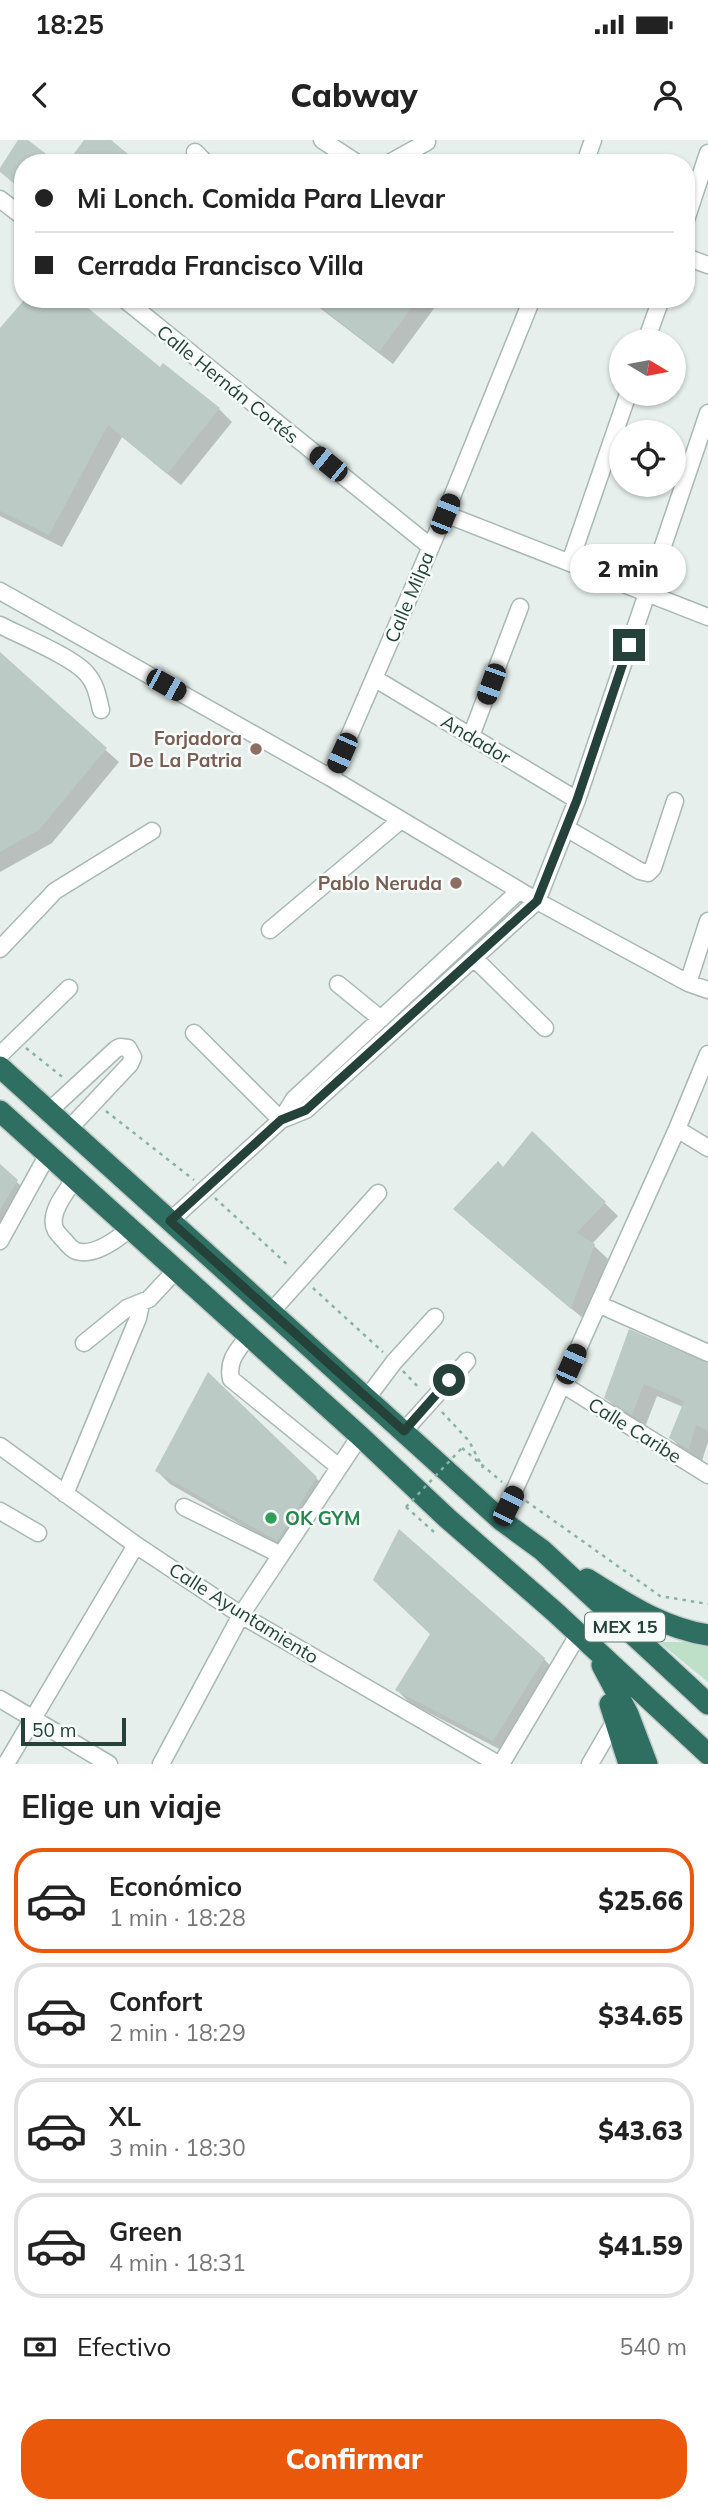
<!DOCTYPE html>
<html lang="es">
<meta charset="utf-8">
<style>
body{margin:0;font-family:Mulish,sans-serif;background:#f6f6f6;color:#222;height:100vh;display:flex;flex-direction:column;font-size:26px;white-space:nowrap}
*{box-sizing:border-box;margin:0}
p{font-size:23px;color:#767676}
.icon{flex:none;width:38px;height:38px;fill:none;stroke:currentColor;stroke-width:2;stroke-linecap:round;stroke-linejoin:round}
.map{position:relative;height:1624px;overflow:hidden}
.side{display:flex;flex-direction:column;background:#fff;flex:1}
.side>*{flex:none}
.banner{position:absolute;left:14px;top:14px;width:681px;height:154px;border-radius:28px;box-shadow:0 2px 5px #0004;display:grid;align-content:center;height:154px;padding:0 21px;background:#fff}
.needle{width:46px;rotate:100deg}
.fabs{position:absolute;left:609px;top:189px;display:grid;gap:14px}
.fabs a{display:grid;place-items:center;width:77px;height:77px;border-radius:50%;background:#fff;box-shadow:0 2px 5px #0004;font-size:35px}
.scale{position:absolute;left:21px;bottom:18px;width:105px;box-sizing:border-box;padding-left:7px;border:4px solid #24423a;border-top:0;font-size:19px;line-height:24px;white-space:nowrap;color:#24423a;-webkit-text-stroke:5px #f7fbf9;paint-order:stroke}
.end{position:absolute;width:32px;height:32px;margin:-16px;border:9px solid #24423a;background:#fff;box-shadow:0 0 0 4px #fff}
.from{border-radius:50%}
.bubble{position:absolute;height:49px;border-radius:24px;background:#fff;box-shadow:0 2px 5px #0004;font-size:23px;font-weight:800;line-height:49px;text-align:center}
.car{position:absolute;width:21px;height:42px;margin:-21px -10px;border-radius:9px;box-shadow:0 0 5px 2px #0007;background:linear-gradient(#222 24%,#8ab4d8 0 40%,#222 0 76%,#8ab4d8 0 86%,#222 0)}
.banner b{display:flex;align-items:center;gap:24px;height:66px;font-size:26px}
.banner b+b{border-top:2px solid #e0e0e0}
.banner i{width:18px;height:18px;background:#222}
ul{padding:0;list-style:none}
li{display:flex;align-items:center;gap:21px;height:105px;margin:0 14px 10px;padding:0 7px;border:4px solid #e0e0e0;border-radius:28px}
li div{flex:1}
li b{display:block;font-size:26px}
li em{font-style:normal;font-weight:800}
li.selected{border-color:#ea580c}
li>.icon{width:63px;height:63px;stroke-width:1.5}
h2{padding:0 21px;font-size:32px;line-height:84px}
.pay{display:flex;align-items:center;gap:18px;height:77px;padding:0 21px;font-size:26px}
.pay p{margin-inline-start:auto}
.action{display:flex;gap:14px;margin-top:auto;padding:14px 21px}
.action a{flex:1;height:80px;border-radius:28px;background:#ea580c;color:#fff;font-size:28px;font-weight:800;line-height:80px;text-align:center}
.status{display:flex;justify-content:space-between;align-items:center;height:49px;padding:0 35px;background:#fff;direction:ltr}
.status svg{height:19px;fill:currentColor}
header{display:flex;justify-content:space-between;align-items:center;height:91px;padding:0 21px;background:#fff;font-size:32px;font-weight:800}
.map>svg:first-child{display:block}
.green{fill:#bfe0c8}
.shadow{fill:#0003}
.building{fill:#bbcac4}
.lines{fill:none;stroke-linecap:round;stroke-linejoin:round}
.minor-casing{stroke:#a8b8b2;stroke-width:19}
.highway-casing{stroke:#c2cac8;stroke-width:24}
.path{stroke:#86b3a5;stroke-width:2.5;stroke-dasharray:3.5 5;stroke-linecap:butt}
.minor{stroke:#fff;stroke-width:16}
.highway{stroke:#2f6f62;stroke-width:21}
.path-bridge{stroke:#86b3a5;stroke-width:2.5;stroke-dasharray:3.5 5;stroke-linecap:butt}
.route{stroke:#24423a;stroke-width:9}
.education-dot{fill:#8d6e63;stroke:#f7fbf9;stroke-width:2.5}
.leisure-dot{fill:#2e9e5b;stroke:#f7fbf9;stroke-width:2.5}
.labels{text-anchor:middle;stroke-width:5;stroke-linejoin:round;paint-order:stroke}
.shield{fill:#f7fbf9;stroke:#637a73;stroke-width:2}
.shield-label{font-size:18px;font-weight:bold;fill:#24423a}
.street-label{font-size:19px;fill:#24423a;stroke:#f7fbf9}
.education-label{font-size:19px;font-weight:bold;fill:#785e54;stroke:#f7fbf9;text-anchor:end}
.leisure-label{font-size:19px;font-weight:bold;fill:#27864d;stroke:#f7fbf9;text-anchor:start}
</style>
<div class="status"><b>18:25</b><svg viewBox="0 0 49 12"><path d="M0 12V9h3v3zM5 12V6h3v6zM10 12V3h3v9zM15 12V0h3v12zM26 1h20v11H26zM47 4h2v5h-2z"/></svg></div>
<header><svg class="icon" aria-label="back" viewBox="0 0 24 24"><path d="M15 5l-7 7 7 7"/></svg>Cabway<svg class="icon" aria-label="person" viewBox="0 0 24 24"><circle cx="12" cy="8" r="4"/><path d="M4 21q1-7 8-7t8 7"/></svg></header>
<div class="map">
<svg width="708" height="1624" viewBox="0 0 708 1624">
<rect width="100%" height="100%" fill="#e6efeb"/>
<path class="green" d="M659,1502H708V1542Z"/>
<path class="shadow" d="M308,159H441L393,224Z
M0,191L161,229L219,269L232,282L181,345L122,297L62,407L0,376Z
M0,516L119,622L52,703L0,732Z
M532,993L618,1076L592,1104L608,1119L585,1180L468,1082L503,1028Z
M0,1027L30,1054L0,1106Z
M630,1192L708,1225V1302L702,1321L684,1311L671,1298L683,1267L657,1256L645,1287L620,1271L606,1258Z
M157,1331L316,1338L329,1351L291,1413L170,1344Z
M432,1494L544,1519L557,1533L507,1613L410,1563L397,1550Z"/>
<path class="building" d="M18,0H28L58,23H23V51L0,32V28Z
M84,0H111L139,23H67Z
M25,159H77L160,227L163,223L220,268L167,334L108,285L49,395L0,371V188Z
M310,159H418L379,212Z
M0,512L107,608L39,690L0,712Z
M532,991L606,1062L577,1093L595,1104L571,1169L453,1069L498,1021L503,1027Z
M0,1024L18,1040L0,1070Z
M629,1189L708,1223V1291L696,1285L689,1309L669,1298L684,1261L644,1244L632,1275L604,1258Z
M208,1232L317,1337L277,1401L155,1331Z
M399,1389L545,1518L493,1601L395,1550L430,1494L373,1440Z"/>
<g class="lines">
<g class="minor-casing">
<path id="minor" d="M322,0L357,23
M195,12L206,23
M389,23L427,2
M585,23L593,0
M0,59L23,77
M686,80L708,13
M686,117L708,125
M124,159L431,407
M646,201L661,159
M445,374L708,477
M570,422L628,254
M0,451L331,638L537,761L688,843L708,850
M0,485C21,496 73,517 87,534C96,544 98,557 101,570
M374,538L577,660
M471,596L520,467
M331,638L445,374L532,159
M566,688L640,731L648,733L653,728L675,661
M270,790L401,680
M0,809L55,751L152,691
M474,818L545,888
M688,843L708,781
M338,844L381,879
M194,893L281,980
M0,915L69,848
M49,971L116,909L120,907L128,908L133,917L130,924L69,989
M281,980L306,970L537,761L577,660L708,273
M677,989L708,1008
M75,1038C68,1050 56,1063 54,1077C52,1088 57,1093 64,1100C68,1105 71,1109 76,1111C94,1117 118,1099 130,1088
M170,1081L281,980L294,959L519,751
M0,1101L48,1014
M598,1164L708,1213
M271,1172L378,1053
M249,1195C238,1210 227,1220 231,1239L339,1327
M84,1203L127,1168L149,1159L176,1130
M562,1244L708,1335
M367,1258L394,1222L435,1177
M404,1291L467,1221
M0,1306L136,1405L241,1475L498,1624
M65,1354L138,1178L141,1164
M184,1367L281,1415
M0,1371L38,1393
M501,1380L677,989L708,914
M0,1559L109,1624
M6,1624L136,1405
M161,1624L241,1475L360,1296
M501,1624L578,1495
M590,1624L616,1579"/>
</g>
<g class="highway-casing">
<path id="highway" d="M0,927L501,1380L542,1410L708,1564
M0,971L360,1296L447,1378L555,1472L708,1614
M587,1439C626,1463 662,1488 708,1495
M602,1525L628,1574L647,1624
M610,1564L629,1624"/>
</g>
<path class="path" d="M26,908L65,939
M106,971L194,1040
M215,1058L290,1127
M313,1148L383,1212
M403,1231L420,1249
M442,1272L469,1301L483,1328
M462,1308L502,1342
M526,1361L660,1456L708,1464
M406,1367L434,1392L437,1389"/>
<use href="#minor" class="minor"/>
<use href="#highway" class="highway"/>
<path class="path-bridge" d="M406,1367L462,1308"/>
</g>
<g class="lines">
<path class="route" d="M449,1240L404,1291L170,1081L281,980L306,970L537,761L577,660L629,505"/>
</g>
<g class="education-dot">
<circle cx="256" cy="609" r="7"/>
<circle cx="456" cy="743" r="7"/>
</g>
<circle class="leisure-dot" cx="271" cy="1378" r="7"/>
<g class="labels">
<rect class="shield" x="585" y="1472.5" width="80" height="29" rx="5"/>
<g class="shield-label">
<text x="625" y="1493">MEX 15</text>
</g>
<g class="street-label">
<text transform="translate(228 244) rotate(39)" y="7">Calle Hernán Cortés</text>
<text transform="translate(409 457) rotate(-67)" y="7">Calle Milpa</text>
<text transform="translate(476 599) rotate(31)" y="7">Andador</text>
<text transform="translate(635 1290) rotate(32)" y="7">Calle Caribe</text>
<text transform="translate(244 1473) rotate(32)" y="7">Calle Ayuntamiento</text>
</g>
<g class="education-label">
<text x="242" y="605">Forjadora<tspan x="242" dy="22">De La Patria</tspan></text>
<text x="442" y="750">Pablo Neruda</text>
</g>
<g class="leisure-label">
<text x="285" y="1385">OK GYM</text>
</g>
</g>
</svg>
<div class="fabs">
<a><svg class="needle" viewBox="-14 -14 28 28"><path d="M0-13l5 13h-10z" fill="#e53935"/><path d="M0 13l5-13h-10z" fill="#767676"/></svg></a>
<a><svg class="icon" aria-label="locate" viewBox="0 0 24 24"><circle cx="12" cy="12" r="6"/><path d="M12 2v4M12 18v4M2 12h4M18 12h4"/></svg></a>
</div>
<div class="scale">50 m</div>
<i class="end from" style="left:449px;top:1240px"></i>
<i class="end" style="left:629px;top:505px"></i>
<div class="bubble" style="left:570px;top:404px;width:116px">2 min</div>
<i class="car" style="left:328px;top:324px;rotate:309deg"></i>
<i class="car" style="left:445px;top:374px;rotate:22deg"></i>
<i class="car" style="left:491px;top:544px;rotate:200deg"></i>
<i class="car" style="left:166px;top:545px;rotate:119deg"></i>
<i class="car" style="left:342px;top:613px;rotate:204deg"></i>
<i class="car" style="left:571px;top:1224px;rotate:24deg"></i>
<i class="car" style="left:508px;top:1366px;rotate:26deg"></i>
<div class="banner">
<b><i class="from"></i>Mi Lonch. Comida Para Llevar</b>
<b><i></i>Cerrada Francisco Villa</b>
</div>
</div>
<section class="side">
<h2>Elige un viaje</h2>
<ul>
<li class="selected"><svg class="icon" aria-label="car" viewBox="0 0 24 24"><path d="M5 17H2v-5l4-1 3-4h7l3 4 3 1v5h-3M9 17h6M6 11h13"/><circle cx="7" cy="17" r="2"/><circle cx="17" cy="17" r="2"/></svg><div><b>Económico</b><p>1 min · 18:28</p></div><em>$25.66</em></li>
<li><svg class="icon" aria-label="car" viewBox="0 0 24 24"><path d="M5 17H2v-5l4-1 3-4h7l3 4 3 1v5h-3M9 17h6M6 11h13"/><circle cx="7" cy="17" r="2"/><circle cx="17" cy="17" r="2"/></svg><div><b>Confort</b><p>2 min · 18:29</p></div><em>$34.65</em></li>
<li><svg class="icon" aria-label="car" viewBox="0 0 24 24"><path d="M5 17H2v-5l4-1 3-4h7l3 4 3 1v5h-3M9 17h6M6 11h13"/><circle cx="7" cy="17" r="2"/><circle cx="17" cy="17" r="2"/></svg><div><b>XL</b><p>3 min · 18:30</p></div><em>$43.63</em></li>
<li><svg class="icon" aria-label="car" viewBox="0 0 24 24"><path d="M5 17H2v-5l4-1 3-4h7l3 4 3 1v5h-3M9 17h6M6 11h13"/><circle cx="7" cy="17" r="2"/><circle cx="17" cy="17" r="2"/></svg><div><b>Green</b><p>4 min · 18:31</p></div><em>$41.59</em></li>
</ul>
<div class="pay"><svg class="icon" aria-label="cash" viewBox="0 0 24 24"><path d="M3 7h18v10H3z"/><circle cx="12" cy="12" r="2"/></svg>Efectivo<p>540 m</p></div>
<div class="action"><a>Confirmar</a></div>
</section>
